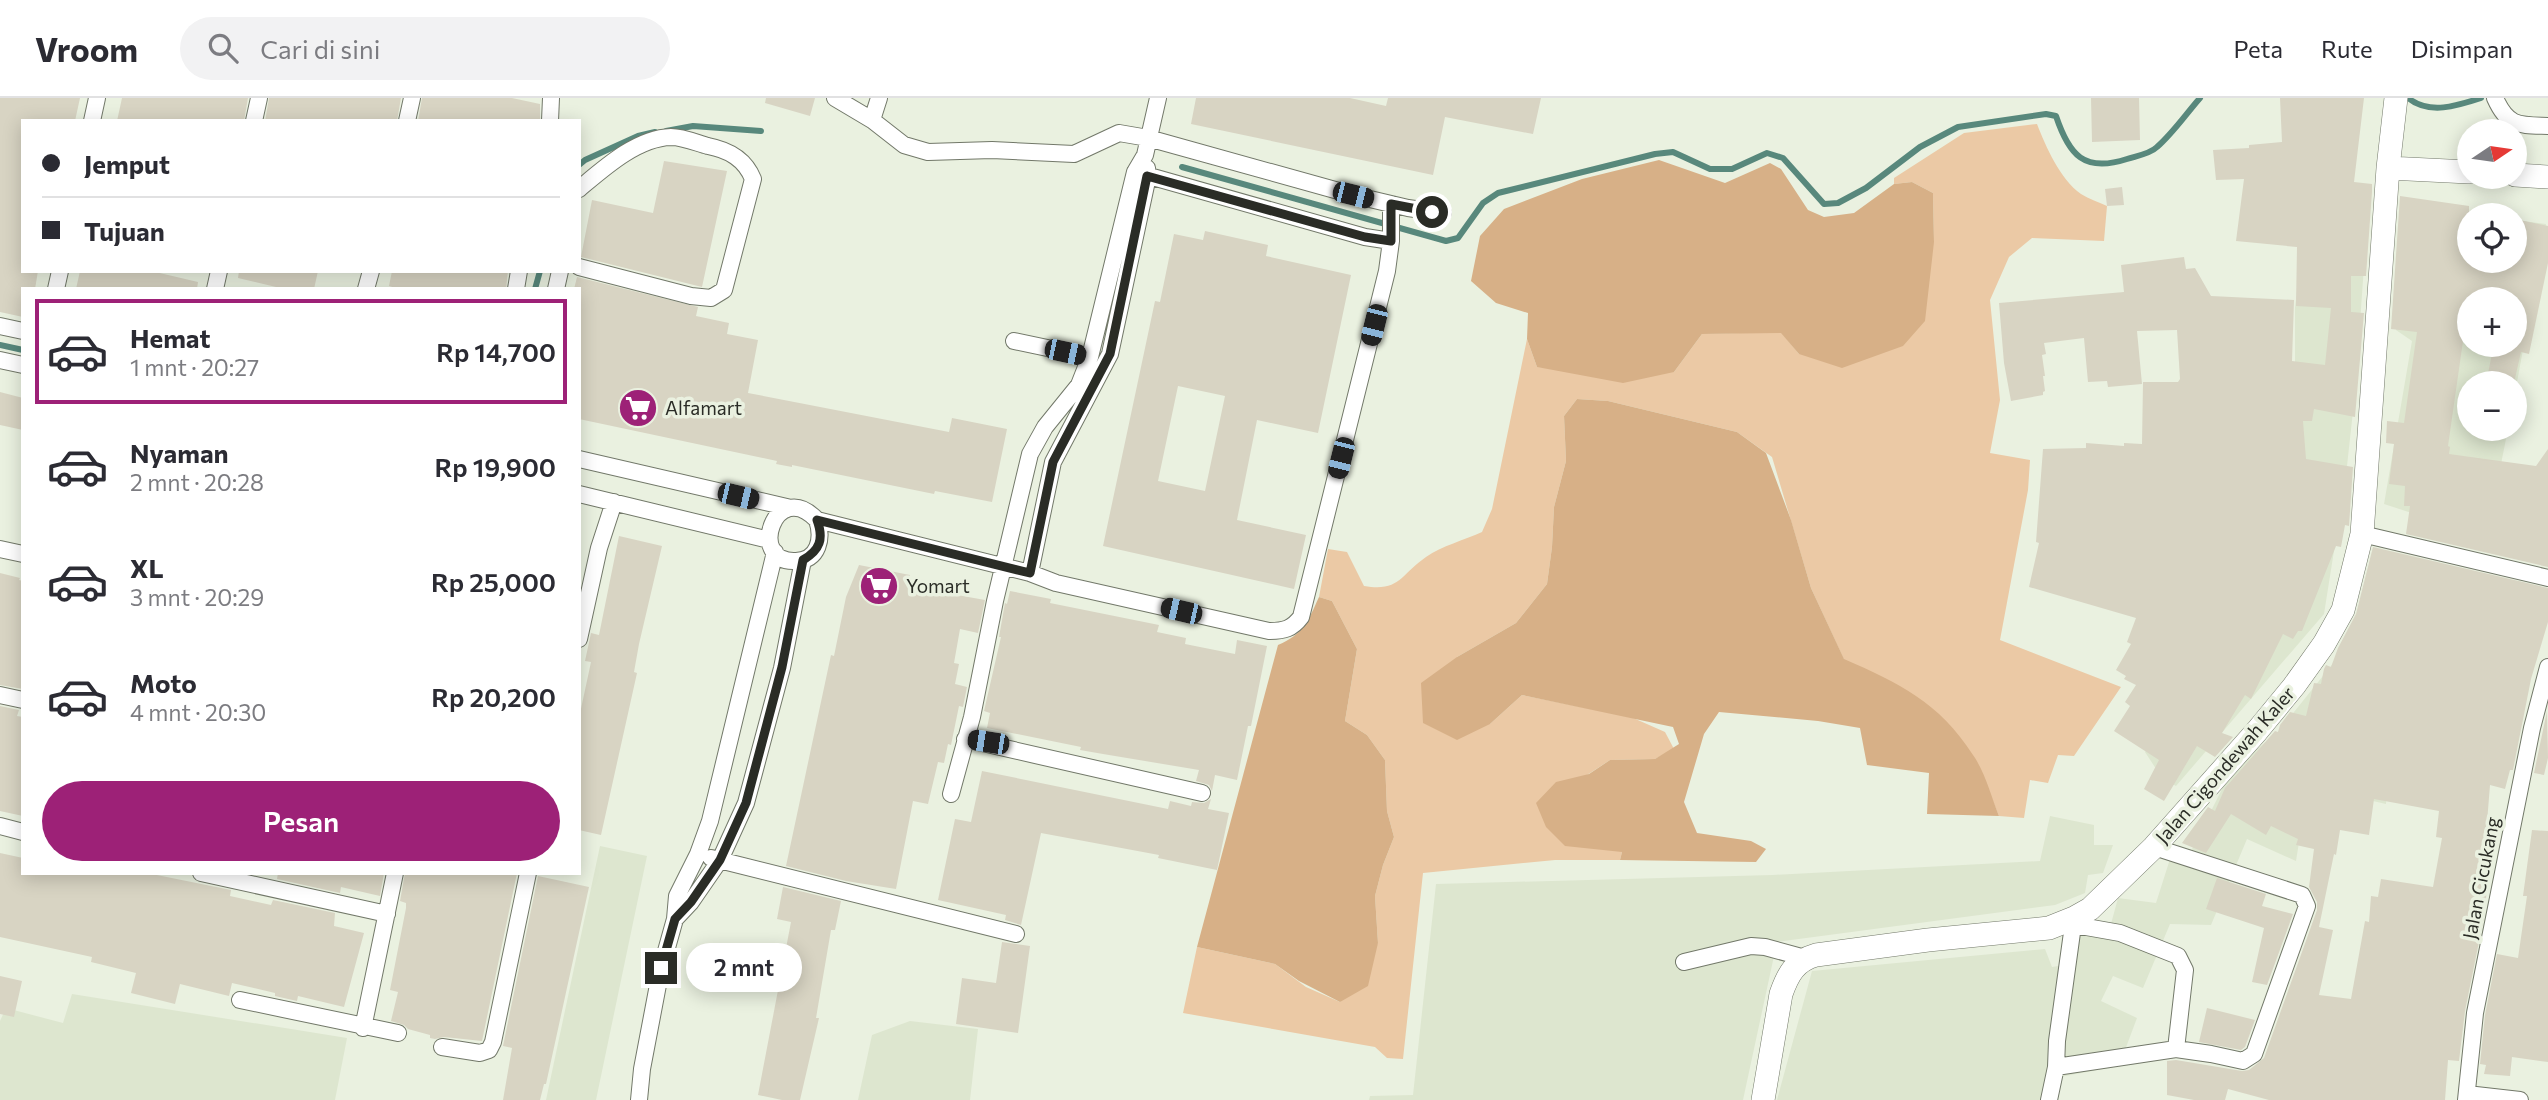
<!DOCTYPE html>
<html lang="id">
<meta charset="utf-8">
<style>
body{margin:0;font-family:Commissioner,sans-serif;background:#f2f2f3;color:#2b2b33;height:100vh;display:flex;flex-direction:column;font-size:26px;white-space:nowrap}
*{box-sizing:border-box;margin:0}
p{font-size:23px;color:#7c7c81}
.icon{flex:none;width:38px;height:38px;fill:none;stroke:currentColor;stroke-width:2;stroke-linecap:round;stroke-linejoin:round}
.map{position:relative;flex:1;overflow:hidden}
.drawer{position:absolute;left:21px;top:189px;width:560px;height:588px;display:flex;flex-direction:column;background:#fff;border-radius:0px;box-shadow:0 4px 18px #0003}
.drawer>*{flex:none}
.hud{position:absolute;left:21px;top:21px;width:560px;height:154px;border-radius:0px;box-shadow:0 4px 18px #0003;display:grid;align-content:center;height:154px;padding:0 21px;background:#fff}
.needle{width:46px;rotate:77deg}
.controls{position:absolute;left:2457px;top:21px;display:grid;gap:14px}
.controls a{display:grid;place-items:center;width:70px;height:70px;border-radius:50%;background:#fff;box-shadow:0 4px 18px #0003;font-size:35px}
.end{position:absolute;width:32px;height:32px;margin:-16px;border:9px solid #2a2c26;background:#fff;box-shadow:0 0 0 4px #fff}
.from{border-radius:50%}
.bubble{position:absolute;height:49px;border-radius:24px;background:#fff;box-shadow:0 4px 18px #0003;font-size:23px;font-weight:600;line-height:49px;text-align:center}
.car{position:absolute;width:21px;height:42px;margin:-21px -10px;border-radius:9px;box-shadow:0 0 5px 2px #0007;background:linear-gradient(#222 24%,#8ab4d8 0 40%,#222 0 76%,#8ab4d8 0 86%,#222 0)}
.hud b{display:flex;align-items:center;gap:24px;height:66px;font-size:26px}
.hud b+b{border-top:2px solid #e1e1e2}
.hud i{width:18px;height:18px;background:#2b2b33}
ul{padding:12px 0 0;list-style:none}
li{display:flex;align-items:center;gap:21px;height:105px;margin:0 14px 10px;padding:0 7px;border:4px solid transparent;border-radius:0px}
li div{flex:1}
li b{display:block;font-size:26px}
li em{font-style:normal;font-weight:600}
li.selected{border-color:#9d2177}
li>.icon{width:63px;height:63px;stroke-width:1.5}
.action{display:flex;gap:14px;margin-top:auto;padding:14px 21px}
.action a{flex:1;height:80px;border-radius:42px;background:#9d2177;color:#fff;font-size:28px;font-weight:600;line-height:80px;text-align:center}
header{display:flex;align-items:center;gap:42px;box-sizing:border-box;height:98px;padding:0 35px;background:#fff;border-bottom:2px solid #e1e1e2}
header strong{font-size:33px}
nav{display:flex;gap:38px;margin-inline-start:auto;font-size:24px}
.search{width:490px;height:63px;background:#f2f2f3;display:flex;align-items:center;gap:18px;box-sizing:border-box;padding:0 24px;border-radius:38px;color:#7c7c81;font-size:26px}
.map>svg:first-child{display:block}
.built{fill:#dde6cf;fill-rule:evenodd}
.green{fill:#ebc9a5}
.forest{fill:#d7b087}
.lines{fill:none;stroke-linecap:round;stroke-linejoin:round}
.stream{stroke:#58887c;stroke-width:6}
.building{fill:#d8d4c3;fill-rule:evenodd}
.street-casing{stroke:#727869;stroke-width:18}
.secondary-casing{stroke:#727869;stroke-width:24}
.street{stroke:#fff;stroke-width:16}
.secondary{stroke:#fff;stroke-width:23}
.route{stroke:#2a2c26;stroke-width:9}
.labels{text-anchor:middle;stroke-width:7;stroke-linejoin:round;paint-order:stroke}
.poi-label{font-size:19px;fill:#2a2c26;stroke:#eaf1e0;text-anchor:start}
.street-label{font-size:19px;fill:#2a2c26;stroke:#eaf1e0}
</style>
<header>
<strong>Vroom</strong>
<div class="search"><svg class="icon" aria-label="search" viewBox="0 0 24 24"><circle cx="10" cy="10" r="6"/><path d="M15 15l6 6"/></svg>Cari di sini</div>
<nav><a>Peta</a><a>Rute</a><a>Disimpan</a></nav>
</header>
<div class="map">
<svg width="2548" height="1002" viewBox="0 0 2548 1002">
<rect width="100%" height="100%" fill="#eaf1e0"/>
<path class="built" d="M2310,88L2364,168L2355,295L2346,377L2324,516L2176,688L2162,680L2145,654L2168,615L2295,275V210Z
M2410,106L2485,117H2469V163H2515V122L2546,126L2515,295V285H2469V331H2508L2500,371L2461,431L2384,406L2412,243L2396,232ZM2469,201H2515V247H2469Z
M2355,538L2392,626L2386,706L2308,688L2296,763L2247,741L2211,827L2170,826L2143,890L2113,878L2101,903L2137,920L2119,968L2060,979L2051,1002H1777L1812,873L2045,851L2052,869L2065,867L2081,837H2108L2118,800L2156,805L2170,761H2187L2232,671L2278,634Z
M2050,718L2094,727V747H2113L2103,775L2088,777L2085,795L2055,807L1777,844L1743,1002H1369L1370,998L1413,997L1436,786L1772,777L2040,763Z
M600,748L647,758L596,1002H546Z
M72,896L347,940L335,1002H0V923L6,910L63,925Z
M910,923L978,931L970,1002H858L872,937Z"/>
<path class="green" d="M2037,26C2046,49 2060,81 2081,96C2089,101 2099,104 2107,108L2104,143L2032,140L2009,159L1990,202L2000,302L1990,355L2030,362L2028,392L2000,542L2121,589L2074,658L2058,657L2048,685L2030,682L2024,720L1999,718L1989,694L1846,566L1811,490L1772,359L1737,334L1608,303L1577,301L1564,318L1566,363L1554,409L1552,449L1547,486L1516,525L1457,559L1490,626L1522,597L1631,619L1665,634L1674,651L1655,661L1610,662L1584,679L1622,754L1620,762H1555L1423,775L1403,961L1387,960L1375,949L1183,915L1197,849L1275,866L1306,889L1340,904L1378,845L1375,798L1383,767L1394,739L1387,713L1385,662L1367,637L1345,623L1357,551L1332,503L1319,499L1328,451L1347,454L1364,488C1400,494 1400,477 1426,459C1442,448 1464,442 1482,434L1492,411L1527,241L1537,269L1674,274L1702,236L1781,234L1799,256L1934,144L1933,95L1912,84L1894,86V80L1964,35Z"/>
<path class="forest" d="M1659,62L1725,85L1770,65L1781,71L1808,112L1824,119L1854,115L1894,86L1912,84L1933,95L1934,144L1925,223L1903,248L1842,270L1799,256L1781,235L1702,236L1674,274L1623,285L1537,269L1527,241L1528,215L1496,205L1471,183L1480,138L1504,111L1582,81Z
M1577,301L1608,303L1737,334L1766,355L1791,422L1811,490L1844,561C1899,585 1939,604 1973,657C1985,674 1991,698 1999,718L1927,716L1929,675L1867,667L1860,630L1818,623L1719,614L1704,636L1684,704L1697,735L1751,743L1766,751L1756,764L1620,762L1622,754L1565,748L1546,729L1536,705L1556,684L1589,676L1610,662L1655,661L1679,646L1673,629L1522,597L1490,626L1457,642L1423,625L1421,585L1457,559L1516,525L1547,486L1552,449L1554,409L1566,363L1564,318Z
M1319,499L1332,503L1357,551L1345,623L1367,637L1385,662L1387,713L1394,739L1383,767L1375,798L1378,845L1368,888L1340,904L1299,883L1275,866L1197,849L1278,547C1304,536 1308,523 1319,499Z"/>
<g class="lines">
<path class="stream" d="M2408,0C2429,17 2457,8 2481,0
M666,33L693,28L761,33
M579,67L585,62L638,38L655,34
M1182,69L1446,143L1458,140L1483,105L1498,95L1655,56L1673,54L1710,71H1732L1767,55L1783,60L1824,106L1838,105L1866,90L1920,49L1958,29L2046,16L2056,18C2069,57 2084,75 2127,61C2136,58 2150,56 2157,49C2173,35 2186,16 2200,0
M535,191L540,173
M0,247L23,252"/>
</g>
<path class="building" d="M0,0H80L75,23H23V173H38L35,191H23V219L0,214Z
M122,0H248L244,23H117Z
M269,0H401L397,23H265Z
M422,0H512L540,6V23H418Z
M766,0H815L810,18L765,5Z
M1196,0H1350L1386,8L1388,0H1541L1533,36L1445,19L1433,77L1191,26Z
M2091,0H2139L2140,42L2092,44Z
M2280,0H2364L2354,84L2372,86V94L2366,178H2351V214L2364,215L2355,319L2314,311L2312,323H2303L2306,361L2353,369L2349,428L2345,427L2341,449L2336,448L2302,533H2298L2293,541L2283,536L2251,601L2245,597L2222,635L2233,639L2215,659L2197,648L2164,703L2144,691L2159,662L2114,633L2130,608L2125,604L2136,587L2124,581L2126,578L2116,572L2131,546L2127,544L2136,520L2029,489L2039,445L2036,444L2043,351L2086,350V345L2124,348V345L2142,346L2143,284H2178L2180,281L2177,232L2137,233L2142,286L2108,289L2107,283L2088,284L2084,240L2044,245L2046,256L2042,257L2045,278H2043L2045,293L2043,294V297L2011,303L2004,265L1999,205L2124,194L2121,167L2184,159L2186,171L2195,170L2211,198L2294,202L2292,263L2325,267L2331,210L2296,208L2297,149L2236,143L2244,81L2216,82L2213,52L2249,50V47L2282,44Z
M664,63L727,73L702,189L581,159L592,102L653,115Z
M2122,89L2124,107L2107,108L2105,91Z
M2400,98L2469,108V149L2467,163H2515V121L2548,128V165L2529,256L2521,254L2514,285H2486L2493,251L2505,253L2506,247H2515V201H2469L2448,348L2450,349L2449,356L2536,368L2548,351V469L2406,436L2410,408H2404L2405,388L2389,386L2394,346L2386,345L2387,323L2404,325L2417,234L2391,231Z
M1205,133L1268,147L1266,158L1351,177L1318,335L1257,322L1237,422L1306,437L1294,491L1103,448L1155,203L1160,204L1174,136L1203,142ZM1178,288L1225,298L1205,393L1158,383Z
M80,173H151L198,184L197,191H76Z
M239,173H318L314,191H276V189L238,180Z
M392,173H508L506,191H399L389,188Z
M577,179L698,209L696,218L729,225L727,236L758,242L748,295L949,334L952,320L1007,331L992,404L935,393L934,396L792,367V369L776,366L777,363L579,321V191H574Z
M0,294L23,300V332L0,327Z
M619,438L662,448L639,546L634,574L637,575L601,737L579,732V620L591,564L585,563L591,535L599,537Z
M2373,449L2548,490V524L2531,581L2513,672H2510L2505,691L2490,687L2486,737L2497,738L2493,772H2489L2484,819L2465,913L2459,963L2448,962L2445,1002H2269L2228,991L2225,1002H2194L2167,997V963L2176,962L2242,973L2249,972L2264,960L2317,812V804L2309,789L2314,751L2296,747L2298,741L2271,728L2266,737L2231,716L2206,755L2182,745L2208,709L2215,713L2225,690L2275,633L2278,634L2280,627L2290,614L2306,618L2314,585L2321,586L2324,571L2326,567L2331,569L2338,550L2356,516ZM2374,701L2439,713L2436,739L2442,740L2433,789L2381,781L2378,799L2371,798L2369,824L2365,823L2351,901L2319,897L2333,832L2319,829L2334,756L2336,757L2340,732L2369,737Z
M859,467L910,477L907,488L985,502L978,535L960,531L954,565L959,566L955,586L967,589L963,609L959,608L951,647L948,646L944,665L938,664L928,706L913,703L896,791L846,783L786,768L831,557L834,558L846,499Z
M0,475L20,480L19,482L23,483V591L0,587Z
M1010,493L1051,501L1050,505L1159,527L1157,534L1186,540L1185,546L1235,556L1237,542L1267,548L1251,628H1248L1237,682L1215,677L1212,693L1209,687L1196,683L1199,672L1103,656L1080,652L1081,649L987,630L990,615L984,613L1001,539H999L1005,505L1007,506Z
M0,608L19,612L17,618L23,619V718L0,713Z
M2547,613L2548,660L2544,677L2534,675Z
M982,673L1168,711L1170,703L1191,708L1192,704L1204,705L1211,701L1208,711L1229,715L1217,772L1158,760L1159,757L1041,735L1021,827L1005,822L1006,817L938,802L955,721L971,724Z
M2532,732L2548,733V964L2512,959L2510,978L2484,976L2486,967L2480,966L2485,917L2497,856L2518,860L2527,798H2523Z
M0,755L23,760V775H147L231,792L230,798L271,807L273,802L335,815L334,828L364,835L344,909L298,898L297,903L275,898V895L232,885L229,898L180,886L175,906L131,895L136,875L91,864L92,859L0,839Z
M278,775H384L380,798L341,789L340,795L277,781Z
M405,775H517L482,943L444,939L435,941L430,940V937L408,931L404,927L391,923L398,894L390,892L406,810V805L400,803Z
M538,778L589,789L546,986H544L540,1002H503L512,950L503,948Z
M2217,780L2266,796L2262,808L2293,816L2267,887L2252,884L2264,830L2206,811Z
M783,789L841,803L835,832H831L816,920H819L800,1002H782L758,997L791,824L777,821Z
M1002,844L1030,848L1018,935L956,926L962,880L996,885Z
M0,878L22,883L14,919L0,916Z
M2207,910L2255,922L2245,949L2241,952L2199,944Z"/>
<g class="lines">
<g class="street-casing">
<path id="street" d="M835,0L872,22L904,47L928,54L992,52L1074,56L1119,35L1148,40L1353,97L1408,110L1443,115
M2495,0C2508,29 2519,27 2548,28
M872,22L879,0
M92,23L97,0
M254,23L259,0
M407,23L412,0
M550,23L551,0
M579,91C604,70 637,40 671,39C683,39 697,45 708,48C729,52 745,61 753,81L724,192L711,200L691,198L579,169
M1391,106V143
M56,191L60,173
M215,191L219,173
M366,191L371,173
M516,191L519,173
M556,191L560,173
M0,228L23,233
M1014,243L1090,259
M0,262L23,267
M579,361L791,410
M579,396L769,442
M817,422C823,440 819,462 796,463C746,466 775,378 817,422L1030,475L1056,485L1269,533C1284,533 1292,531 1301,519L1387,173L1391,143L1365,139L1135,74
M2362,436L2548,480
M0,451L23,456
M1030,475L1053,364L1110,256L1148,78L1147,70
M579,541L599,450L614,404
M0,597L23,602
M965,641L1202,695
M951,696L972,619L995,503L1030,356L1045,329L1079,287L1090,259L1135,74L1145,57L1158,0
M0,728L23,734
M2154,749L2302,797L2307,808L2254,956L2243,963L2211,956L2176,951
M711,760L1016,836
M201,775L387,816
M2074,820L2057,943L2056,969L2176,951L2185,872L2178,858L2120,835L2075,827
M675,821L691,804L720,762L746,705L782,570L803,462
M1684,864L1751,848L1765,849L1805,860
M240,902L398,935
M363,930L395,775
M442,949L480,955L489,952L493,944L528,775
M2467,996L2520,1002
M639,1002L642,971L661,871L675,821L677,798L698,756L710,723L775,454
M2049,1002L2056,969
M2466,1002L2475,915L2532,630L2548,569"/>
</g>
<g class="secondary-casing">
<path id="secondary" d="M2388,70L2469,74
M2515,77L2548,79
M1763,1002L1781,896C1788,876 1795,863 1816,857L1928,842L2049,830L2074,820L2090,811L2154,749L2257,633L2294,588L2324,546L2343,512L2362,436L2388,70L2396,0"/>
</g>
<use href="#street" class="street"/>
<use href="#secondary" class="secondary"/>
</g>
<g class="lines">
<path class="route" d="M661,870L675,821L691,804L720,762L746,705L782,569L803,462C820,452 824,441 817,422L1030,475L1053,364L1110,256L1147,78L1365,139L1391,143V106L1432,114"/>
</g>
<defs>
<g id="supermarket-disc" transform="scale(2.0125)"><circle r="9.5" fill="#9d2177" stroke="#eaf1e0"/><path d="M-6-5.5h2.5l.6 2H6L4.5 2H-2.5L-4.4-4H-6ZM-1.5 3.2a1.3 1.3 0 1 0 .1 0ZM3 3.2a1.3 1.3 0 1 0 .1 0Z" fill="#fff"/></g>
</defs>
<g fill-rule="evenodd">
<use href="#supermarket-disc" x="638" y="310"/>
<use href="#supermarket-disc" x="879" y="488"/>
</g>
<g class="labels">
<g class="poi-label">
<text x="665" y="317">Alfamart</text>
<text x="906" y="495">Yomart</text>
</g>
<g class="street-label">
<text transform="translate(2225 667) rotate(-49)" y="7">Jalan Cigondewah Kaler</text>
<text transform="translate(2481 780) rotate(-79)" y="7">Jalan Cicukang</text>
</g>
</g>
</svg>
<div class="controls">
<a><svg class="needle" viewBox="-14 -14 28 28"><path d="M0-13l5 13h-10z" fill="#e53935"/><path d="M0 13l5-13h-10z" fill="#7c7c81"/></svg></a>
<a><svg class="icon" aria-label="locate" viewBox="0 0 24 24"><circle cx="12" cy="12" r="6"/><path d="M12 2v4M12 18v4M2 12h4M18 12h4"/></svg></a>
<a>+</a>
<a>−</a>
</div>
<i class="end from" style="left:1432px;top:114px"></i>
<i class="end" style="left:661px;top:870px"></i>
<div class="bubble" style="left:686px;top:845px;width:116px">2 mnt</div>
<i class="car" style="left:1353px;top:97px;rotate:104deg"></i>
<i class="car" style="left:1374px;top:227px;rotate:194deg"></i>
<i class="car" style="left:1065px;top:254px;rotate:102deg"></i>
<i class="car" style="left:1341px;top:360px;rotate:194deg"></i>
<i class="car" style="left:738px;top:398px;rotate:103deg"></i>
<i class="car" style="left:1181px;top:513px;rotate:283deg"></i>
<i class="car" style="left:988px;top:644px;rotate:279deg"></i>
<div class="hud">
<b><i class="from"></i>Jemput</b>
<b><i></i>Tujuan</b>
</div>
<section class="drawer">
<ul>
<li class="selected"><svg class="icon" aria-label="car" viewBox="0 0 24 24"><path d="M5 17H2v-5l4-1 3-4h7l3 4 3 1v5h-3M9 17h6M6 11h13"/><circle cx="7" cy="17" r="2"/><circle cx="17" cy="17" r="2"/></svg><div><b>Hemat</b><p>1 mnt · 20:27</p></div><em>Rp 14,700</em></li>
<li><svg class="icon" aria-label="car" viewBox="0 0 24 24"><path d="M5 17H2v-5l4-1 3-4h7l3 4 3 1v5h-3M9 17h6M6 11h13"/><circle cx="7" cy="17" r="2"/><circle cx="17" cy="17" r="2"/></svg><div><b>Nyaman</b><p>2 mnt · 20:28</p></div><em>Rp 19,900</em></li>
<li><svg class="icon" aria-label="car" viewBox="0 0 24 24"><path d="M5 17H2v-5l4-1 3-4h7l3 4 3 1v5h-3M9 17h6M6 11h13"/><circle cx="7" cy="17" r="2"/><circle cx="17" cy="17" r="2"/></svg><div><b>XL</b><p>3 mnt · 20:29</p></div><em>Rp 25,000</em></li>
<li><svg class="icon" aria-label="car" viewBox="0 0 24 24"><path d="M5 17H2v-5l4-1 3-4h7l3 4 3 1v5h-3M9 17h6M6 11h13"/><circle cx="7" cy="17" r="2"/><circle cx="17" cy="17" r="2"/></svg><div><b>Moto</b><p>4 mnt · 20:30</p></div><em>Rp 20,200</em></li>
</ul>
<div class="action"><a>Pesan</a></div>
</section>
</div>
